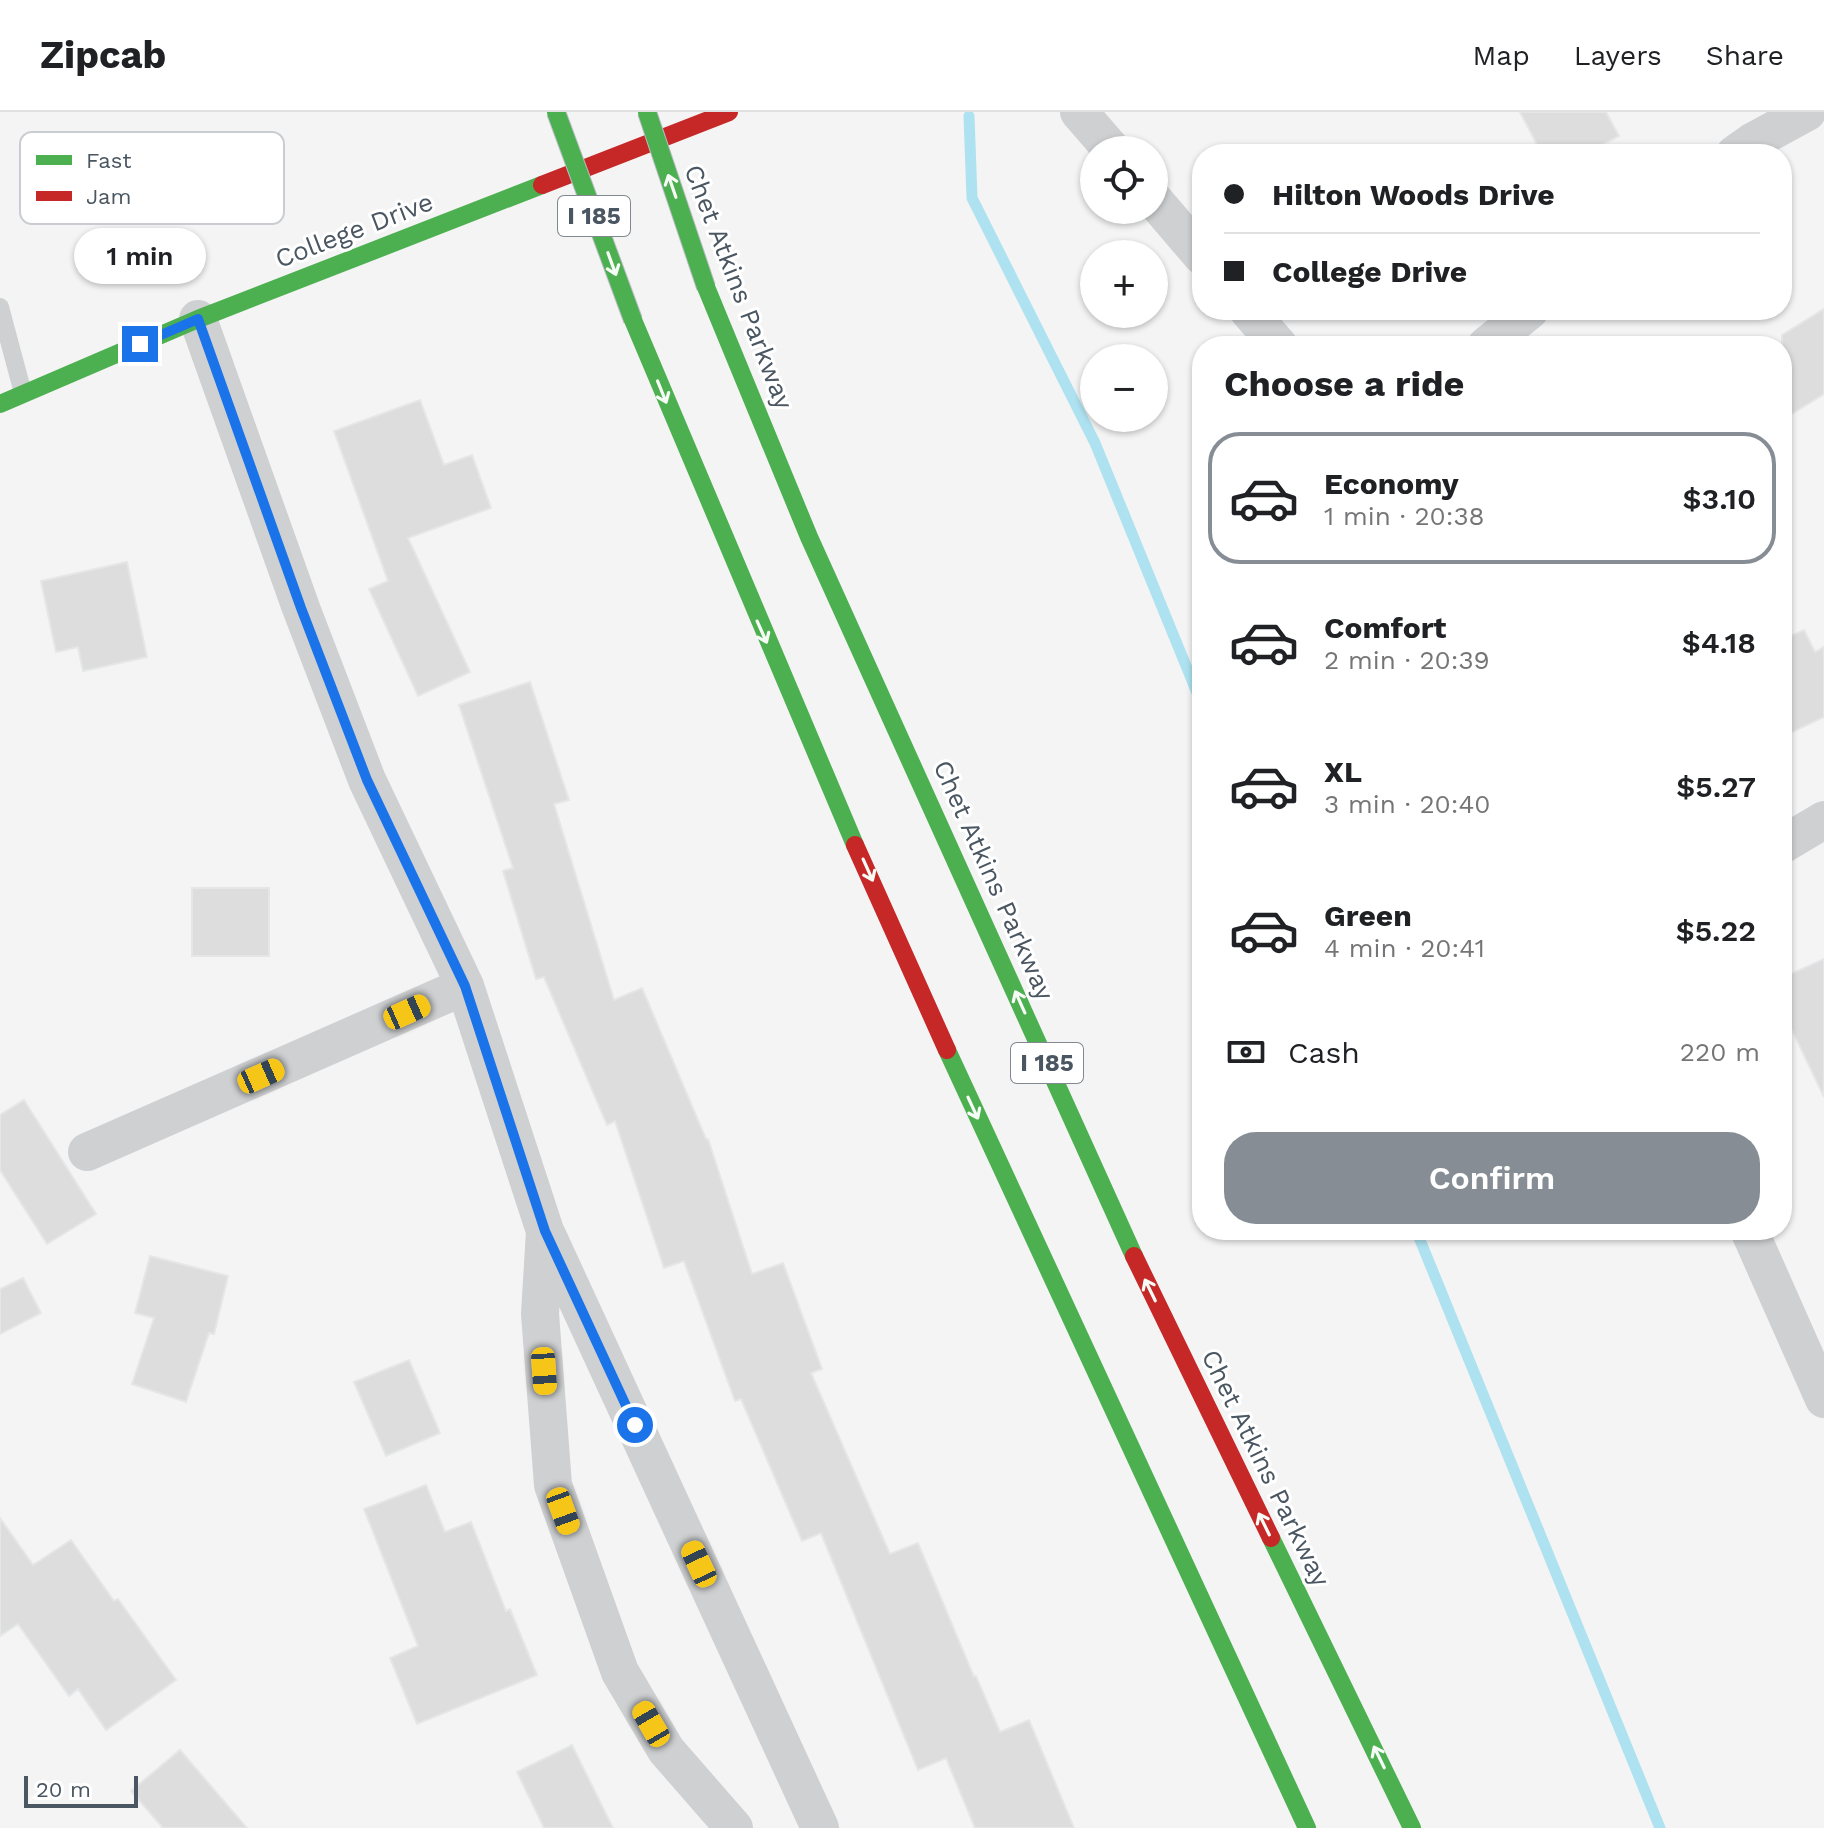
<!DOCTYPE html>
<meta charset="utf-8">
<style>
body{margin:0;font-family:"Work Sans",sans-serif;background:#f2f2f2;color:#202124;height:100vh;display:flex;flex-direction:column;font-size:30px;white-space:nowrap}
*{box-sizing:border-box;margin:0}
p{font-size:26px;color:#757577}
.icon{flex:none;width:44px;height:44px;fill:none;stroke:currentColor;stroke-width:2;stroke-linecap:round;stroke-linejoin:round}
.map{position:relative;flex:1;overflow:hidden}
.side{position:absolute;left:1192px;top:224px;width:600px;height:904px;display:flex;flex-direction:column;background:#fff;border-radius:32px;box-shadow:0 2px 6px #0004}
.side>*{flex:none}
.banner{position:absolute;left:1192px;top:32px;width:600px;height:176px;border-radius:32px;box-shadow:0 2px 6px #0004;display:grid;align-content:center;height:176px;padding:0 32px;background:#fff}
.fabs{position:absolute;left:1080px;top:24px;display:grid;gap:16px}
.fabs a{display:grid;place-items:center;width:88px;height:88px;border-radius:50%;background:#fff;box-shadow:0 2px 6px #0004;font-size:40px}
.scale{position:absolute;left:24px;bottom:20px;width:114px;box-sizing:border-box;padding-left:8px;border:4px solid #4a5661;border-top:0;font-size:22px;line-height:28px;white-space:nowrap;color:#4a5661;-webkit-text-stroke:6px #fff;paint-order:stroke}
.end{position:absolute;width:36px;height:36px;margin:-18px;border:10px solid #1a73e8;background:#fff;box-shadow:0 0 0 4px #fff}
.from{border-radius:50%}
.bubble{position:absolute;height:56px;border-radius:28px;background:#fff;box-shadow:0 2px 6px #0004;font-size:26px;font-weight:600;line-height:56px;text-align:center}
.car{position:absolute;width:24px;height:48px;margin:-24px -12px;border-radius:10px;box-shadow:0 0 6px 2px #0007;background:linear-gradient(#f5c518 24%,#345 0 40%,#f5c518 0 76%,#345 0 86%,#f5c518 0)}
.banner b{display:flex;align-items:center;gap:28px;height:76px;font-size:30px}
.banner b+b{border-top:2px solid #e0e0e0}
.banner i{width:20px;height:20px;background:#202124}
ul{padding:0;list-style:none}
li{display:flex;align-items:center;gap:24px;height:132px;margin:0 16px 12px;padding:0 16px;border:4px solid transparent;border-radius:32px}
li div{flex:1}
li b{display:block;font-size:30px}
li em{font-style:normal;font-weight:600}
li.current{border-color:#868d94}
li>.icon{width:72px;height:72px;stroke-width:1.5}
h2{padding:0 32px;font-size:36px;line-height:96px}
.pay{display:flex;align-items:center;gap:20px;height:88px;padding:0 32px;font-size:30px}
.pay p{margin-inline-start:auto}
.action{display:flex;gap:16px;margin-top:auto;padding:16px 32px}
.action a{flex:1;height:92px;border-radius:32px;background:#868d94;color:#fff;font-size:32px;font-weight:600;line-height:92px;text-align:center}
header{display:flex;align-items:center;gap:48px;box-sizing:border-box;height:112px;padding:0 40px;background:#fff;border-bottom:2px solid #e0e0e0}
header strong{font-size:38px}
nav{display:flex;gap:44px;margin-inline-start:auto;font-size:28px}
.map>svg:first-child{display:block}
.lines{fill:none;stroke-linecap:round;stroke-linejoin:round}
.stream{stroke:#aee2f0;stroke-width:11}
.building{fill:#ddddde;stroke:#e5e6e7;stroke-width:2}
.lane{stroke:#ced0d2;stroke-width:18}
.street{stroke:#ced0d2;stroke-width:38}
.fast{stroke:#4caf50;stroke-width:18}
.jam{stroke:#c62828;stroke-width:18}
.fast-bridge-casing{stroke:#b9bec3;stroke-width:20;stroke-linecap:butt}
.fast-bridge{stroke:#4caf50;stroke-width:18}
.oneway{stroke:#f6fbf6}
.route{stroke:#1a73e8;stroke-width:10}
.labels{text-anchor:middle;stroke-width:6;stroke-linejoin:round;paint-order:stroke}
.shield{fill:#fff;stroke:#808990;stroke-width:2}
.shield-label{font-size:24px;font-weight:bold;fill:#4a5661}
.street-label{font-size:26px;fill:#4a5661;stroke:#fff}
.key{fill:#fff;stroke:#c9ccd0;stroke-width:2}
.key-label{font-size:22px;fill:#4a5661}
</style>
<header>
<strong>Zipcab</strong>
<nav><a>Map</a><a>Layers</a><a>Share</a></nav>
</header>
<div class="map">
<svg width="1824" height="1716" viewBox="0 0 1824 1716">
<rect width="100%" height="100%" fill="#f4f4f4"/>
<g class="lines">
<path class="stream" d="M969,4L972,86L1095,331L1202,593
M1416,1118L1660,1716"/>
</g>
<path class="building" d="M1520,0H1606L1619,24L1584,42H1542Z
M1824,197V282L1782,308V223Z
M420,288L444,353L472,343L491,396L408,426L470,560L418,584L369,477L388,469L334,319Z
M127,450L147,545L83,559L78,535L56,540L41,469Z
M1804,518L1815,540L1824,535V605L1782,625V528Z
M530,570L569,688L554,692L614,888L642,876L706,1027H708L752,1162L783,1151L822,1257L811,1261L890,1442L918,1431L974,1565L976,1564L1000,1620L1029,1608L1074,1716H975L946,1646L918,1658L821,1421L802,1429L741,1287L735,1289L684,1149L664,1156L615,1009L607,1013L544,865L536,867L503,759L513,756L459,593Z
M192,776H269V844H192Z
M1824,847V985L1782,897V866Z
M24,988L96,1102L47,1132L0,1058V1003Z
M150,1144L228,1164L214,1222L209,1221L186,1290L132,1272L154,1206L135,1201Z
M23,1166L41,1201L0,1222V1177Z
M409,1248L440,1321L386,1344L354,1270Z
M426,1373L445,1420L471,1410L506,1499L510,1497L537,1563L417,1612L390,1546L418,1534L364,1397Z
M0,1406L33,1453L71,1428L114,1489L118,1487L176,1568L106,1618L78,1577L69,1584L18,1512L0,1524Z
M572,1633L613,1716H544L517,1660Z
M180,1638L247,1716H163L131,1679Z"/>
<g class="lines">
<path class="lane" d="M0,195L23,281"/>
<path class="street" d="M1079,0L1112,38
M1735,42L1752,30L1807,0
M1154,88L1202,144
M1248,198L1279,234
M198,207L301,496L367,668L465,874L545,1119L540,1202L553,1373L620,1560L666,1638L734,1716
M1486,234L1530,198
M1782,733L1824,708
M87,1040L465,874
M1749,1118L1824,1287
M547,1123L820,1716"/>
<path class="fast" d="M706,175L809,425L1134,1144
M633,208L855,733
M0,292L198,207L542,73
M947,938L1307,1716
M1271,1426L1412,1716"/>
<path class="jam" d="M542,73L729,0
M855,733L947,938
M1134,1144L1271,1426"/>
<g class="fast-bridge-casing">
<path id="fast-bridge" d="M556,0L633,208
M647,0L706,175"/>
</g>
<use href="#fast-bridge" class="fast-bridge"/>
</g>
<defs><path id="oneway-shaft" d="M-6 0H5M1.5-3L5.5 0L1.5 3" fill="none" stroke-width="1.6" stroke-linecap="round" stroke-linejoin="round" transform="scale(2)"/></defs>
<g class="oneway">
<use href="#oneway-shaft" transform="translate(672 74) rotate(-109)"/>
<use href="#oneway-shaft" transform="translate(612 152) rotate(70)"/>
<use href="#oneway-shaft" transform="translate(662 280) rotate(68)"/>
<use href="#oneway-shaft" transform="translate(762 520) rotate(66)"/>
<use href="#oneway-shaft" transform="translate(868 758) rotate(66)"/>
<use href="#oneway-shaft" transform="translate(1020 890) rotate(-114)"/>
<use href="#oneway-shaft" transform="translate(973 996) rotate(65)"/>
<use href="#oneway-shaft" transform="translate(1150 1178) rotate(-116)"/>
<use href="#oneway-shaft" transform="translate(1264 1412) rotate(-116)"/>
<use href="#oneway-shaft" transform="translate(1379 1645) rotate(-116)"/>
</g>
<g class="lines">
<path class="route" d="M140,232L198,207L301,496L367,668L465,874L545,1119L635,1313"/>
</g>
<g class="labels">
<g class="shield">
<rect x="558" y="84" width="72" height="40" rx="6"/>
<rect x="1011" y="931" width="72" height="40" rx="6"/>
</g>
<g class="shield-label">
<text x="594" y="112">I 185</text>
<text x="1047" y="959">I 185</text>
</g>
<g class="street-label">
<text transform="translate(354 118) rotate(-21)" y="9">College Drive</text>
<text transform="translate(739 175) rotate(69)" y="9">Chet Atkins Parkway</text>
<text transform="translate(994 768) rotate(66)" y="9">Chet Atkins Parkway</text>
<text transform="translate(1266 1356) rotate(64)" y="9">Chet Atkins Parkway</text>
</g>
</g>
<rect x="20" y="20" width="264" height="92" rx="12" class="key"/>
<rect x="36" y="43" width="36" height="10" fill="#4caf50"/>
<rect x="36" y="79" width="36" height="10" fill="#c62828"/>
<g class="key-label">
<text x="86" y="56">Fast</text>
<text x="86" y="92">Jam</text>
</g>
</svg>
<div class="fabs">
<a><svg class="icon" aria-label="locate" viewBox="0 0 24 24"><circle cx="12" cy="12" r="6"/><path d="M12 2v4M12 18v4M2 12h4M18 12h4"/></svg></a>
<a>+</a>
<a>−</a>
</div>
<div class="scale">20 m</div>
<i class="end from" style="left:635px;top:1313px"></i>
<i class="end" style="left:140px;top:232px"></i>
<div class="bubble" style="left:74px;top:116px;width:132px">1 min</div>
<i class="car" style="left:407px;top:900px;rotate:66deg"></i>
<i class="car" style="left:261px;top:964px;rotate:66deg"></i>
<i class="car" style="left:544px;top:1259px;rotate:176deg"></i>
<i class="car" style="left:563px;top:1399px;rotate:160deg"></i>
<i class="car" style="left:699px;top:1452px;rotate:335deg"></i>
<i class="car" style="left:651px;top:1612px;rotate:330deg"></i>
<div class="banner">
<b><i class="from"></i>Hilton Woods Drive</b>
<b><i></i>College Drive</b>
</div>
<section class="side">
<h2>Choose a ride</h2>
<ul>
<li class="current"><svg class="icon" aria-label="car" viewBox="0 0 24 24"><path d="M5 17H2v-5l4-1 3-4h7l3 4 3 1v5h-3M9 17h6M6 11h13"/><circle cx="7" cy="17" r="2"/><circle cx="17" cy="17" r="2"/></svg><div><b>Economy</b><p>1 min · 20:38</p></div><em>$3.10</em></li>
<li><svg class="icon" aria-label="car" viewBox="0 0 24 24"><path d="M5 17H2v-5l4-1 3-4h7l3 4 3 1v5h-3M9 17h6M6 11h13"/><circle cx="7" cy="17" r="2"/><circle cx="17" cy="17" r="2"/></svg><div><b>Comfort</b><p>2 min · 20:39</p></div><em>$4.18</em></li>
<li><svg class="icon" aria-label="car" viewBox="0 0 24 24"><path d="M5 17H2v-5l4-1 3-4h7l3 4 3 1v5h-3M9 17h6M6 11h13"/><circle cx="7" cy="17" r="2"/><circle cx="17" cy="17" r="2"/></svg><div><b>XL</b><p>3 min · 20:40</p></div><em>$5.27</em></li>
<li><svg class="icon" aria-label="car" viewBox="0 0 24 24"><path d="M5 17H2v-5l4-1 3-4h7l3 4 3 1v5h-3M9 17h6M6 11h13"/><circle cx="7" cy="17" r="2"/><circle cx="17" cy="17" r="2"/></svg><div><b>Green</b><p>4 min · 20:41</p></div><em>$5.22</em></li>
</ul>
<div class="pay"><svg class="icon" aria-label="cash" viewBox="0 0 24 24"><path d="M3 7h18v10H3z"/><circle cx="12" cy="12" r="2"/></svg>Cash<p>220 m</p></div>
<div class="action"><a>Confirm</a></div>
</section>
</div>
